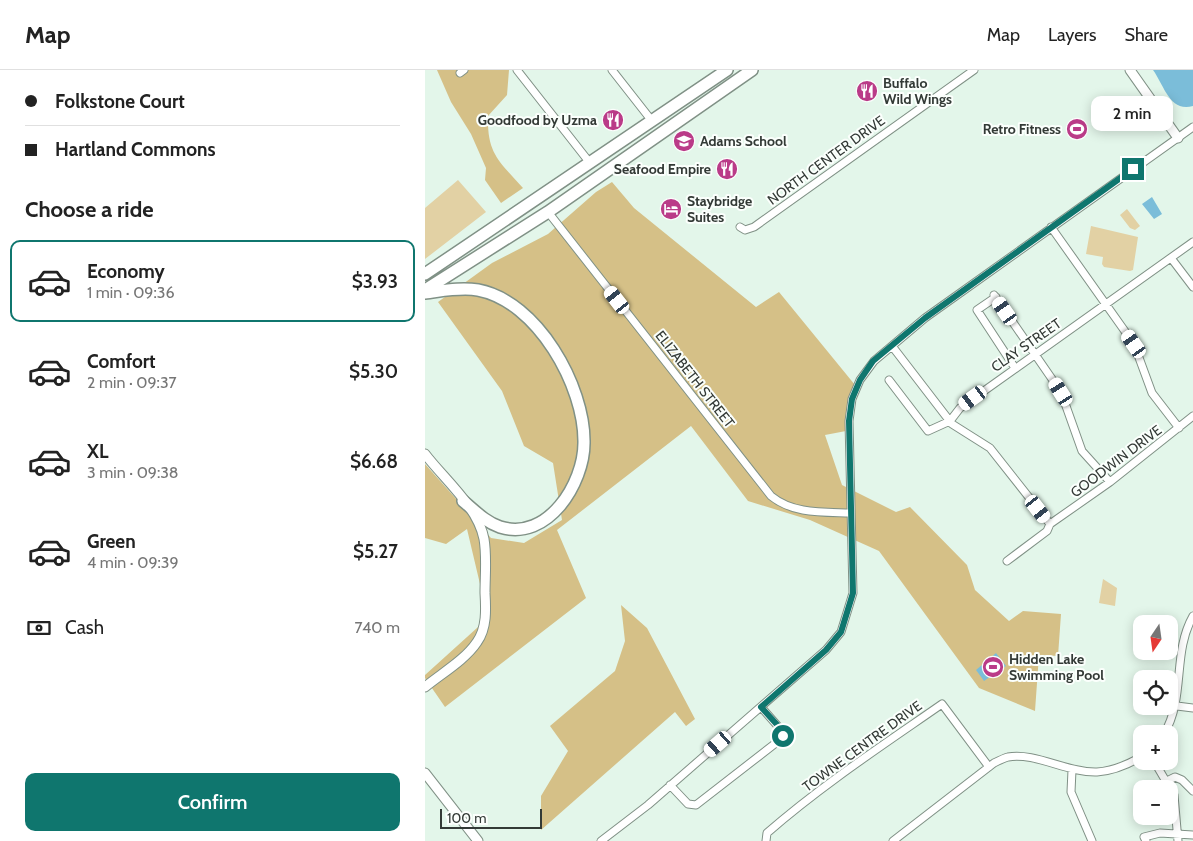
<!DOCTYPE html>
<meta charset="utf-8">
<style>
body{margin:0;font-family:Cabin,sans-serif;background:#f6f6f6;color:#222;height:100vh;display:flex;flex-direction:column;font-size:19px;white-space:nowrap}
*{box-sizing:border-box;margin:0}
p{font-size:16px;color:#767676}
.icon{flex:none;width:28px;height:28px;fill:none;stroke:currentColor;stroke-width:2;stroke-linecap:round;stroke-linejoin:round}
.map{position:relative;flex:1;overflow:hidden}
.panel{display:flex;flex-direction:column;background:#fff;width:425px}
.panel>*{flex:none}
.top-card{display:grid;align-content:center;height:110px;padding:0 25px;background:#fff}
.needle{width:32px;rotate:193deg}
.fabs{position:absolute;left:708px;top:545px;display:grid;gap:10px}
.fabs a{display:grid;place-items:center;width:45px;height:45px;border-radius:10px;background:#fff;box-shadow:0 2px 12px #0003;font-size:25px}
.scale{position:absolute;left:15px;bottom:12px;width:102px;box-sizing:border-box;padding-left:5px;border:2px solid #333a36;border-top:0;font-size:14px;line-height:18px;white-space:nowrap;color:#333a36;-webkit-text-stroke:4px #fbfffc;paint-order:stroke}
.end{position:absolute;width:22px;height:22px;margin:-11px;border:6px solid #0f766e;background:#fff;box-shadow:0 0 0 2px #fff}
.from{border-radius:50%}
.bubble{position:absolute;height:35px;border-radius:10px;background:#fff;box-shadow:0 2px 12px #0003;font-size:16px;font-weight:600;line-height:35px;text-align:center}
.car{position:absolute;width:15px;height:30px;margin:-15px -8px;border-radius:6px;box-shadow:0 0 4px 1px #0007;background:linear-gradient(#fff 24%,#345 0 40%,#fff 0 76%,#345 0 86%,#fff 0)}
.top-card b{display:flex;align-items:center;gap:18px;height:48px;font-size:19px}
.top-card b+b{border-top:1px solid #e0e0e0}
.top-card i{width:12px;height:12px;background:#222}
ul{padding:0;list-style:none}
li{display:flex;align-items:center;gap:15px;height:82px;margin:0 10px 8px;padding:0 15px;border:2px solid transparent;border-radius:10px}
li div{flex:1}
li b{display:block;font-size:19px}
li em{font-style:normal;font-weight:600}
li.selected{border-color:#0f766e}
li>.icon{width:45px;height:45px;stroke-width:1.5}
h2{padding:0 25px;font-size:22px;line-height:60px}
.pay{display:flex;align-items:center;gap:12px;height:55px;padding:0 25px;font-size:19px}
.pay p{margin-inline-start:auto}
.cta{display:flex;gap:10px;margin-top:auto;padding:10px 25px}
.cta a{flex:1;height:58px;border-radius:10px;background:#0f766e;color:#fff;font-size:20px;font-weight:600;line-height:58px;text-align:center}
header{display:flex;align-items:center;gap:30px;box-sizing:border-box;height:70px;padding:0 25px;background:#fff;border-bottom:1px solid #e0e0e0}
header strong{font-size:24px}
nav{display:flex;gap:28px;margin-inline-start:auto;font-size:18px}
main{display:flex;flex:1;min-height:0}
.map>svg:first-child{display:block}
.green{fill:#e2d1a4}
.forest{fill:#d5c087}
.water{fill:#7bbdd9}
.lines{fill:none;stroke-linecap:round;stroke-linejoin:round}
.minor-casing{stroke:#809186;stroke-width:9}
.tertiary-casing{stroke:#809186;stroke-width:11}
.trunk-casing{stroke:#809186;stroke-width:14}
.minor{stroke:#fff;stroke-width:7}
.tertiary{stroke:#fff;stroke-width:9}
.trunk{stroke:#fff;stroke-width:11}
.route{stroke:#0f766e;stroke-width:6}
.labels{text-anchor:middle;stroke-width:4;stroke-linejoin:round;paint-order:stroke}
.poi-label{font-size:14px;font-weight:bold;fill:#333a36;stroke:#fbfffc;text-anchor:start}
.street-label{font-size:14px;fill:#333a36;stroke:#fbfffc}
</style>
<header>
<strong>Map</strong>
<nav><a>Map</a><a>Layers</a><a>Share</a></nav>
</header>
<main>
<section class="panel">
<div class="top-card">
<b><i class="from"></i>Folkstone Court</b>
<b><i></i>Hartland Commons</b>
</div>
<h2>Choose a ride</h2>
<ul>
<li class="selected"><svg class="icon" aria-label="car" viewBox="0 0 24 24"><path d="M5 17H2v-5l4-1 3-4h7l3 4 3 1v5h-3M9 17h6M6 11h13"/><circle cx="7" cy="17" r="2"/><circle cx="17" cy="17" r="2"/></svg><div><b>Economy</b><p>1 min · 09:36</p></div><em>$3.93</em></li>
<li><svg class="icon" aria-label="car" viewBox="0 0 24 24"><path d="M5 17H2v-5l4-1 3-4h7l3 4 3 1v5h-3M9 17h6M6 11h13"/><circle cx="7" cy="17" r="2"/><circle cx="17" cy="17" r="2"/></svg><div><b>Comfort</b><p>2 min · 09:37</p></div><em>$5.30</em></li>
<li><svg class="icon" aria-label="car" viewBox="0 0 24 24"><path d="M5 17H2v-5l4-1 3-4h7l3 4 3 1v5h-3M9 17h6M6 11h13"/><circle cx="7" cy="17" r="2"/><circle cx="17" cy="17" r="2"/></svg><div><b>XL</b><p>3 min · 09:38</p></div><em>$6.68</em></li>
<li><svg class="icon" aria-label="car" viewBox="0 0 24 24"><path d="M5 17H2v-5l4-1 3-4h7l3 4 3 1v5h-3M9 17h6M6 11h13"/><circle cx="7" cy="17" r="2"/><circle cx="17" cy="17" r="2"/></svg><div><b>Green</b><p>4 min · 09:39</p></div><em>$5.27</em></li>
</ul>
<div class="pay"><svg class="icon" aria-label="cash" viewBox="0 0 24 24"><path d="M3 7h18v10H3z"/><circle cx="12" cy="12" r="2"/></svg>Cash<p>740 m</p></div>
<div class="cta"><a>Confirm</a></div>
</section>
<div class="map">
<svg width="768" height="771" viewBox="0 0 768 771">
<rect width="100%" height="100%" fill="#e3f6ea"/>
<path class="green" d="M33,110L61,142L0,189V138Z
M702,139L715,156L710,160L705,158L695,145Z
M666,156L713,167L708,200L705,201L679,197L677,194L678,187L661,184Z
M678,509L692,518L690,536L674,533Z"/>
<path class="forest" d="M12,0H84L82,25L63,46C62,84 74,91 98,118L76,133L60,110L61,98L46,64L26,32Z
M187,112L209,138L331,237L354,222L430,315L421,361L400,365L417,415L471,442L485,437L542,495L550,520L584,551L598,541L636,544L633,586L614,585L610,641L554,618L454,481L385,450L323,431L266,356L132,460L161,528L20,637L0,608V605L63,548L42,459L21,474L0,468V394L66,468L99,473L137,450L128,393L99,376L77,321L13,232L67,193L123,164L171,122Z
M196,535L222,558L270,649L261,656L250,642L116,760V726L143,681L125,656L190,601L200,571Z"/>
<path class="water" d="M728,0H768V36C745,43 739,15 728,0Z
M727,127L737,144L729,149L717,134Z
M571,583L581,596L559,611L551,600Z"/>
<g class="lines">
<g class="minor-casing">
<path id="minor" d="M92,0L165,93
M187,0L227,51
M35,3L39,0
M123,142L346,426C368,444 397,442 425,443
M315,157L320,160L329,157L549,0
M626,157L709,274L727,323L754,358
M746,188L768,217
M569,225L636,322L657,381L685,412
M571,227L552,240L590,298
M467,276L527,354L565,378L625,454
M464,310L503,361L525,351L535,338L768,172
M582,491L622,461L625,454L685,412L768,346
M752,636L768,638
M739,664C761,627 747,583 768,546
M729,691L749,725L753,771
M647,700L646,722L667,771
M742,711L750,707L757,710L768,721
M245,715L263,734L271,735L356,669L358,662L336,637
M176,771L223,735L401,580L416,562L428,523L424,351L427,329L435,310L449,291L500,248L768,57
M341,771L342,763C397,715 458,675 517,634L564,697
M468,771L569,693C573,691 579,688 583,687C610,682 643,703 672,702C688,701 702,695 716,687
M721,771L719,767L735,763L768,765"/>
</g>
<g class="tertiary-casing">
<path id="tertiary" d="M705,0L753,68
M0,384C19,409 53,437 59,469C62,486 60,506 60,523C61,539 62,558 52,572C40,590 17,603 0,617
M0,703L53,771"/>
</g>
<g class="trunk-casing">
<path id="trunk" d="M0,204L302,0
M0,220L123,142L327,0
M0,223C17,221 35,217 53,220C112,231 160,316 159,373C159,413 123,472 75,457C60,452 49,440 38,431"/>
</g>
<use href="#minor" class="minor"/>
<use href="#tertiary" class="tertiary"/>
<use href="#trunk" class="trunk"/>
</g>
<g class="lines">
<path class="route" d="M358,666L356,659L336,637L401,580L416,562L428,523L424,351L427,329L435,310L448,291L500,248L708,99"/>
</g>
<defs>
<g id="restaurant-disc" transform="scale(1.125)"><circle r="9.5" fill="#ba3b88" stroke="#fbfffc"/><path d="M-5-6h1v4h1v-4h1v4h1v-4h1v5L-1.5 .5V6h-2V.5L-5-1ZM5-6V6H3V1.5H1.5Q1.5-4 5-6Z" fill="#fff"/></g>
<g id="stadium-disc" transform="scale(1.125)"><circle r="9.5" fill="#ba3b88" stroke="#fbfffc"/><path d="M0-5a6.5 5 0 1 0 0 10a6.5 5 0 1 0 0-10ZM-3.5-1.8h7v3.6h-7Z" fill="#fff"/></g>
<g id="school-disc" transform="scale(1.125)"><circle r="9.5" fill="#ba3b88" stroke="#fbfffc"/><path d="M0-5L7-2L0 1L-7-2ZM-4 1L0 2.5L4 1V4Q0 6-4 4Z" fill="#fff"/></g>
<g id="hotel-disc" transform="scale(1.125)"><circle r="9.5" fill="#ba3b88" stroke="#fbfffc"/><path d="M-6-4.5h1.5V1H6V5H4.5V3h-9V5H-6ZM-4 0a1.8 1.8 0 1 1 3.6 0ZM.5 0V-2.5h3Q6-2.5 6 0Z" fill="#fff"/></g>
</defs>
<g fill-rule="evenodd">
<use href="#restaurant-disc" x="442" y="21"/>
<use href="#restaurant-disc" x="188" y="50"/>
<use href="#stadium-disc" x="652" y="59"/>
<use href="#school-disc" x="259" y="71"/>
<use href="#restaurant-disc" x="302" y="99"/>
<use href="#hotel-disc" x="246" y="139"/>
<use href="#stadium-disc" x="568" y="597"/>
</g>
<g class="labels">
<g class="poi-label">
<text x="458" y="18">Buffalo<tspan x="458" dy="16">Wild Wings</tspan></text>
<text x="172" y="55" text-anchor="end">Goodfood by Uzma</text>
<text x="636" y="64" text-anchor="end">Retro Fitness</text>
<text x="275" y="76">Adams School</text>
<text x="286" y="104" text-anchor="end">Seafood Empire</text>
<text x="262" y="136">Staybridge<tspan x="262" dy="16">Suites</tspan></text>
<text x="584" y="594">Hidden Lake<tspan x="584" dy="16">Swimming Pool</tspan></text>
</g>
<g class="street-label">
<text transform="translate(401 90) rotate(-36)" y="5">NORTH CENTER DRIVE</text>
<text transform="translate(601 275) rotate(-35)" y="5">CLAY STREET</text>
<text transform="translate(270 309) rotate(52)" y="5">ELIZABETH STREET</text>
<text transform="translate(691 391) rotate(-37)" y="5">GOODWIN DRIVE</text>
<text transform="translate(437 676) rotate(-36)" y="5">TOWNE CENTRE DRIVE</text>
</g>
</g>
</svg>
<div class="fabs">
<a><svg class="needle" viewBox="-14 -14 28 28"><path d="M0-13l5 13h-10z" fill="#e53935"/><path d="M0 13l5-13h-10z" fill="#767676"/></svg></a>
<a><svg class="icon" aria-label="locate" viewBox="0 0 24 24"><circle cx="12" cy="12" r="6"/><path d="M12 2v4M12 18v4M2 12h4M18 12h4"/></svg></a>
<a>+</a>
<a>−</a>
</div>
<div class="scale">100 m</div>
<i class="end from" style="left:358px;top:666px"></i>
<i class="end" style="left:708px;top:99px"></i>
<div class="bubble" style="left:666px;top:26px;width:82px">2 min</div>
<i class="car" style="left:192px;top:230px;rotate:322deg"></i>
<i class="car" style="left:580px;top:241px;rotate:325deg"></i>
<i class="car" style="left:709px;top:274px;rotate:325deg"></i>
<i class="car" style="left:636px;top:322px;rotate:328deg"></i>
<i class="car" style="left:548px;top:328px;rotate:234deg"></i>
<i class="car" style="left:613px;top:439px;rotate:142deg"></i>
<i class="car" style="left:293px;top:674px;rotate:229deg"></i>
</div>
</main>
